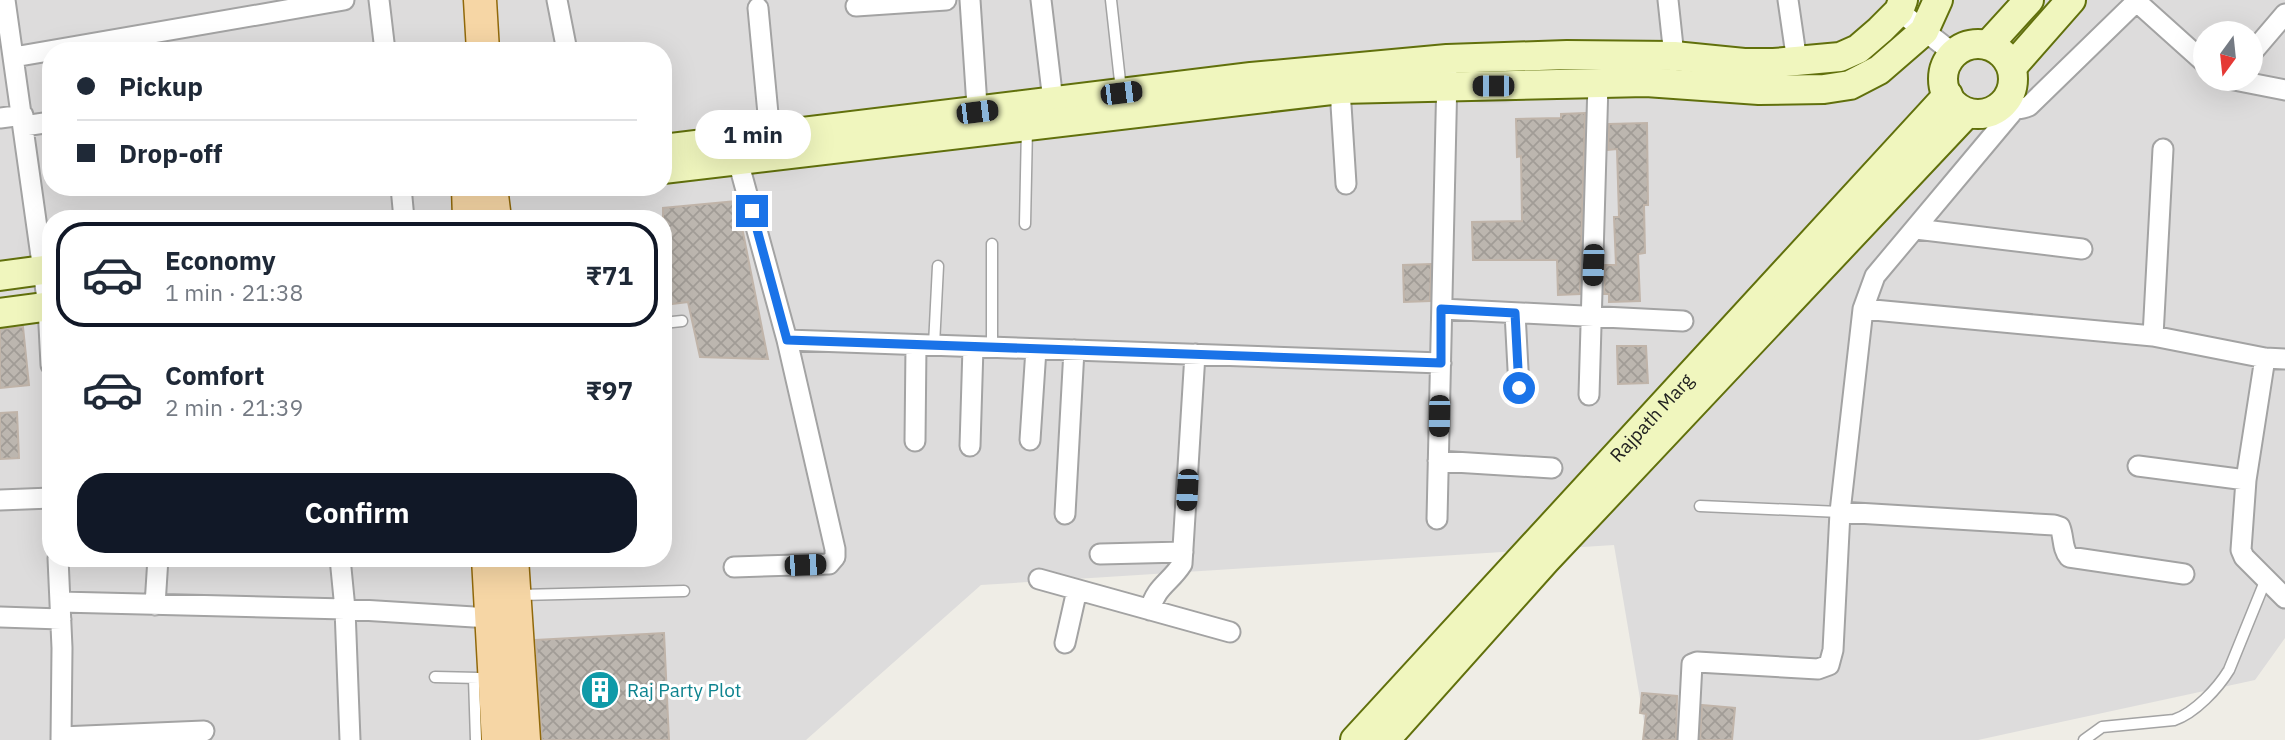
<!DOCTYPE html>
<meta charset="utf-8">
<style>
body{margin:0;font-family:"IBM Plex Sans",sans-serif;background:#f2f2f3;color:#1f2937;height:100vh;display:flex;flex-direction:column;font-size:26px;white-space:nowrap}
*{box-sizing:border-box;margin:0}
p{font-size:23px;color:#747a83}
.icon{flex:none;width:38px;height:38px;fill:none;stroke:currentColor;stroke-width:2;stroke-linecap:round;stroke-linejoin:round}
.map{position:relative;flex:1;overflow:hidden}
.sheet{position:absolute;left:42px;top:210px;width:630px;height:357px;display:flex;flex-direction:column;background:#fff;border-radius:28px;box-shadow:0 7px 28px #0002}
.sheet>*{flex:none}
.top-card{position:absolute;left:42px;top:42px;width:630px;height:154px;border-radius:28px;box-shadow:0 7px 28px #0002;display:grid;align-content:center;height:154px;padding:0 35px;background:#fff}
.needle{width:46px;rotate:195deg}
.tools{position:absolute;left:2193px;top:21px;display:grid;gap:14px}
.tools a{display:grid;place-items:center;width:70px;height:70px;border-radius:50%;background:#fff;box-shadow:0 7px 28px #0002;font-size:35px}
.end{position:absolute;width:32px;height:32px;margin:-16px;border:9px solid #1a73e8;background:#fff;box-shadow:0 0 0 4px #fff}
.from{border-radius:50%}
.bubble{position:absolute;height:49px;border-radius:24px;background:#fff;box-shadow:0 7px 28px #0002;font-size:23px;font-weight:700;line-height:49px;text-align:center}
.car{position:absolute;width:21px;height:42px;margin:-21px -10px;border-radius:9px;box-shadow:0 0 5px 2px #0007;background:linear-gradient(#222 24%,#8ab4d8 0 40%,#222 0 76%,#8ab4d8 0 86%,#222 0)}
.top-card b{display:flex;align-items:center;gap:24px;height:66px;font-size:26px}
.top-card b+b{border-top:2px solid #e0e1e3}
.top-card i{width:18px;height:18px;background:#1f2937}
ul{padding:12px 0 0;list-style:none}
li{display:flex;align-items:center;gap:21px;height:105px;margin:0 14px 10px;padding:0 21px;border:4px solid transparent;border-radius:28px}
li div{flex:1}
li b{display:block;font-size:26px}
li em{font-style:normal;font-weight:700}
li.selected{border-color:#111827}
li>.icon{width:63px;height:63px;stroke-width:1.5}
.action{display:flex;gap:14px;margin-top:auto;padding:14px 35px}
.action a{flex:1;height:80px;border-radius:28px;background:#111827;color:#fff;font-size:28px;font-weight:700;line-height:80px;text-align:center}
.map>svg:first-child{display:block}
.residential{fill:#dddcdc;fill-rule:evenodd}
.building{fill:url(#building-cross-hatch);stroke:#c0b4a9;stroke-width:2}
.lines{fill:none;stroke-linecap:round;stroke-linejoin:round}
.lane-casing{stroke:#a3a3a3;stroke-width:13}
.street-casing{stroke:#a3a3a3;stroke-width:23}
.secondary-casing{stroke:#61700c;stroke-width:32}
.primary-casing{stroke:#91690a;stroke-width:35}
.lane{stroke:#fff;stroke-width:10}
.street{stroke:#fff;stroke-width:19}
.secondary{stroke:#f0f6be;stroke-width:28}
.primary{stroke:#f6d6a5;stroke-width:32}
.route{stroke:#1a73e8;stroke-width:9}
.labels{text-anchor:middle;stroke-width:6;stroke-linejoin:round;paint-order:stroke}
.street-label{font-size:19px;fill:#1f1f1f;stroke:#fff}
.culture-label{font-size:19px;fill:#0d838f;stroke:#fff;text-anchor:start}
</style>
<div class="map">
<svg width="2285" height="740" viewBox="0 0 2285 740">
<defs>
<pattern id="building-cross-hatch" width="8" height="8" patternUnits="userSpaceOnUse" patternTransform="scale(1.75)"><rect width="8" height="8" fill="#bcb6af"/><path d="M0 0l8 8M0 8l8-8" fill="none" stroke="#a19c96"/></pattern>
</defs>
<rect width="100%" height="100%" fill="#efede6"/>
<path class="residential" d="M0,0H2285V638L2255,680L1978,740H1647L1614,545L981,585L806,740H0ZM2205,33H2250V79H2205ZM51,51H663V187H51ZM51,219H663V558H51Z"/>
<path class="building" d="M1585,113L1580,294L1558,295L1557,260H1473L1472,222L1522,221L1521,156L1517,157L1516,119L1561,118V114Z
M1647,123L1648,205H1644L1645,253L1638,254L1640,301L1609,302V294H1604L1605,265H1616L1614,217H1619L1617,149L1608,150L1609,124Z
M736,201L739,212L768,359L700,357L688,302L663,305V208Z
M1431,264L1430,301L1404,302L1403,265Z
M23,327L29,385L0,388V329Z
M1617,346H1646L1648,383L1618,384Z
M17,412L19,458L0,459V413Z
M664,633L669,740H542L536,640Z
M1642,693L1677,696L1676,740H1643L1646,714L1640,713Z
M1702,705L1735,708L1732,740H1700Z"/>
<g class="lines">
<g class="lane-casing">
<path id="lane" d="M1111,0L1121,90
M1025,224L1027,127
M992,244V347
M663,323L682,321
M934,345L938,266
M1700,506L1840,512
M520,595L684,591
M435,677L479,678
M474,678L476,740
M2084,740L2102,727L2174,720C2195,713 2218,688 2229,670L2266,579"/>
</g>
<g class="street-casing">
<path id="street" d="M5,0L48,306L51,365
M379,0L385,51
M557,0L567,51
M970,0L978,121
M1041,0L1053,101
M1668,0L1674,56
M1788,0L1797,62
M2137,2L2205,63
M856,6L946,0
M758,8L770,135
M1899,11L1953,53
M2250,55L2285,14
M14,57L344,0
M2229,79L2285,90
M1340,89L1346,184
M2005,104C2013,110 2020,110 2029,106L2138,0
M0,118L23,115
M24,126L51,122
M2163,149L2153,336L2265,358L2285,359
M401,187L404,219
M1916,229L2082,249
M1442,309L1683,321
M1863,309L2153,336
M1515,313L1519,388
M787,340L1441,363
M2265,358L2246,480L2241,550L2244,557L2285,598
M1589,395L1598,83
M1030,440L1036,349
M915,441L916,345
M970,446L973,347
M1438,461L1552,468
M2138,466L2246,480
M0,500L51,498
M1840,512L2054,525L2060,527C2064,537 2062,549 2069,557L2184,574
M1065,514L1074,350
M1437,519L1447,75
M1100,554L1183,552
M58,558L62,648L61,740
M340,558L345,609L350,740
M734,567L829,564L835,557V549L787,340L735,150
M1039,579L1230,632
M60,602L345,609L490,618
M155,605L158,558
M1150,610C1156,586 1170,583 1182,564L1195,354
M0,617L61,619
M1065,643L1077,590
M61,737L204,731
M1688,740L1692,664L1697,662L1818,669L1829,665L1833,650L1840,512L1863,309L1875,276L2015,109"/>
</g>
<g class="secondary-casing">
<g id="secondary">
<circle cx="1978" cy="79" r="35"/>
<path d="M1988,45L2029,0"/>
<path d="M2012,67L2071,0"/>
<path d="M663,149L1251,77L1447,59L1567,55L1674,56L1744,63H1774L1840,57L1858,49L1880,30L1899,11L1903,0"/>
<path d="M663,169L1340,89L1646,82L1759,90L1824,89L1850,85L1879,70L1924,31L1938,0"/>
<path d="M0,276L51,269"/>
<path d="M0,313L51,306"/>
<path id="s1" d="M1355,740L1948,95"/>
<path d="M1385,740L1545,561L1967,113"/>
</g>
</g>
<g class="primary-casing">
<path id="primary" d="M480,0L483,51
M468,187L469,219
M491,187L495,219
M488,558L498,740
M512,558L524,740"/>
</g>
<use href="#lane" class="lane"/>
<use href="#street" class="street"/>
<use href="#secondary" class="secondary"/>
<use href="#primary" class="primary"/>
</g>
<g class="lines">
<path class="route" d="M752,211L787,340L1441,363V309L1515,313L1519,388"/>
</g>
<defs>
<g id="building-disc" transform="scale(2.0125)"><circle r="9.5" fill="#0f9aa8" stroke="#fff"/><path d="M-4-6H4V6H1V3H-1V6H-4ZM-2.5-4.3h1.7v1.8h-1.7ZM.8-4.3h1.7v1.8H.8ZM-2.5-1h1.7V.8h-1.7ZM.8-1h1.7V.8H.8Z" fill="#fff"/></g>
</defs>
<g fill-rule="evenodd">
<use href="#building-disc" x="600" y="690"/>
</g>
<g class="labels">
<g class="street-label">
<text dy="7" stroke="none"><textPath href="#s1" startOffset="438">Rajpath Marg</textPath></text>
</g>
<g class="culture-label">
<text x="627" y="697">Raj Party Plot</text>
</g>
</g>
</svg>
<div class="tools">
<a><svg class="needle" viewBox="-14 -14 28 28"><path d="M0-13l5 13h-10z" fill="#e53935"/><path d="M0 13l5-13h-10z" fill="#747a83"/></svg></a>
</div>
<i class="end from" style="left:1519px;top:388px"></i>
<i class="end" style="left:752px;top:211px"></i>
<div class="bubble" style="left:695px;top:110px;width:116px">1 min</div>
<i class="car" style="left:1493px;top:86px;rotate:270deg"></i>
<i class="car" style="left:1121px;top:93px;rotate:83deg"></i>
<i class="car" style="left:977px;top:112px;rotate:83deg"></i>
<i class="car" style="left:1593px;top:265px;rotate:182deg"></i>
<i class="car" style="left:1439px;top:416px;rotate:181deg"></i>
<i class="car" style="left:1187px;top:490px;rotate:183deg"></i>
<i class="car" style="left:805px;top:565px;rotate:88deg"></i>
<div class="top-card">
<b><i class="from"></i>Pickup</b>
<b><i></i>Drop-off</b>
</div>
<section class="sheet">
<ul>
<li class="selected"><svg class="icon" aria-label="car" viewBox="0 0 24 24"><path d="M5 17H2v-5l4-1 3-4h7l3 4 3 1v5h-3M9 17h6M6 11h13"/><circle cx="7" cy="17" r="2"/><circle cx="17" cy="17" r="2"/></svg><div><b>Economy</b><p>1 min · 21:38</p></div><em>₹71</em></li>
<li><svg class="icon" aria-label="car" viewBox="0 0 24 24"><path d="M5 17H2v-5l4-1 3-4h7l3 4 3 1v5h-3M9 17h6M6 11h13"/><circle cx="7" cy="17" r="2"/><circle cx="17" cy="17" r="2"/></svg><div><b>Comfort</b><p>2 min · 21:39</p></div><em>₹97</em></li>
</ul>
<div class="action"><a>Confirm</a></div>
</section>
</div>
